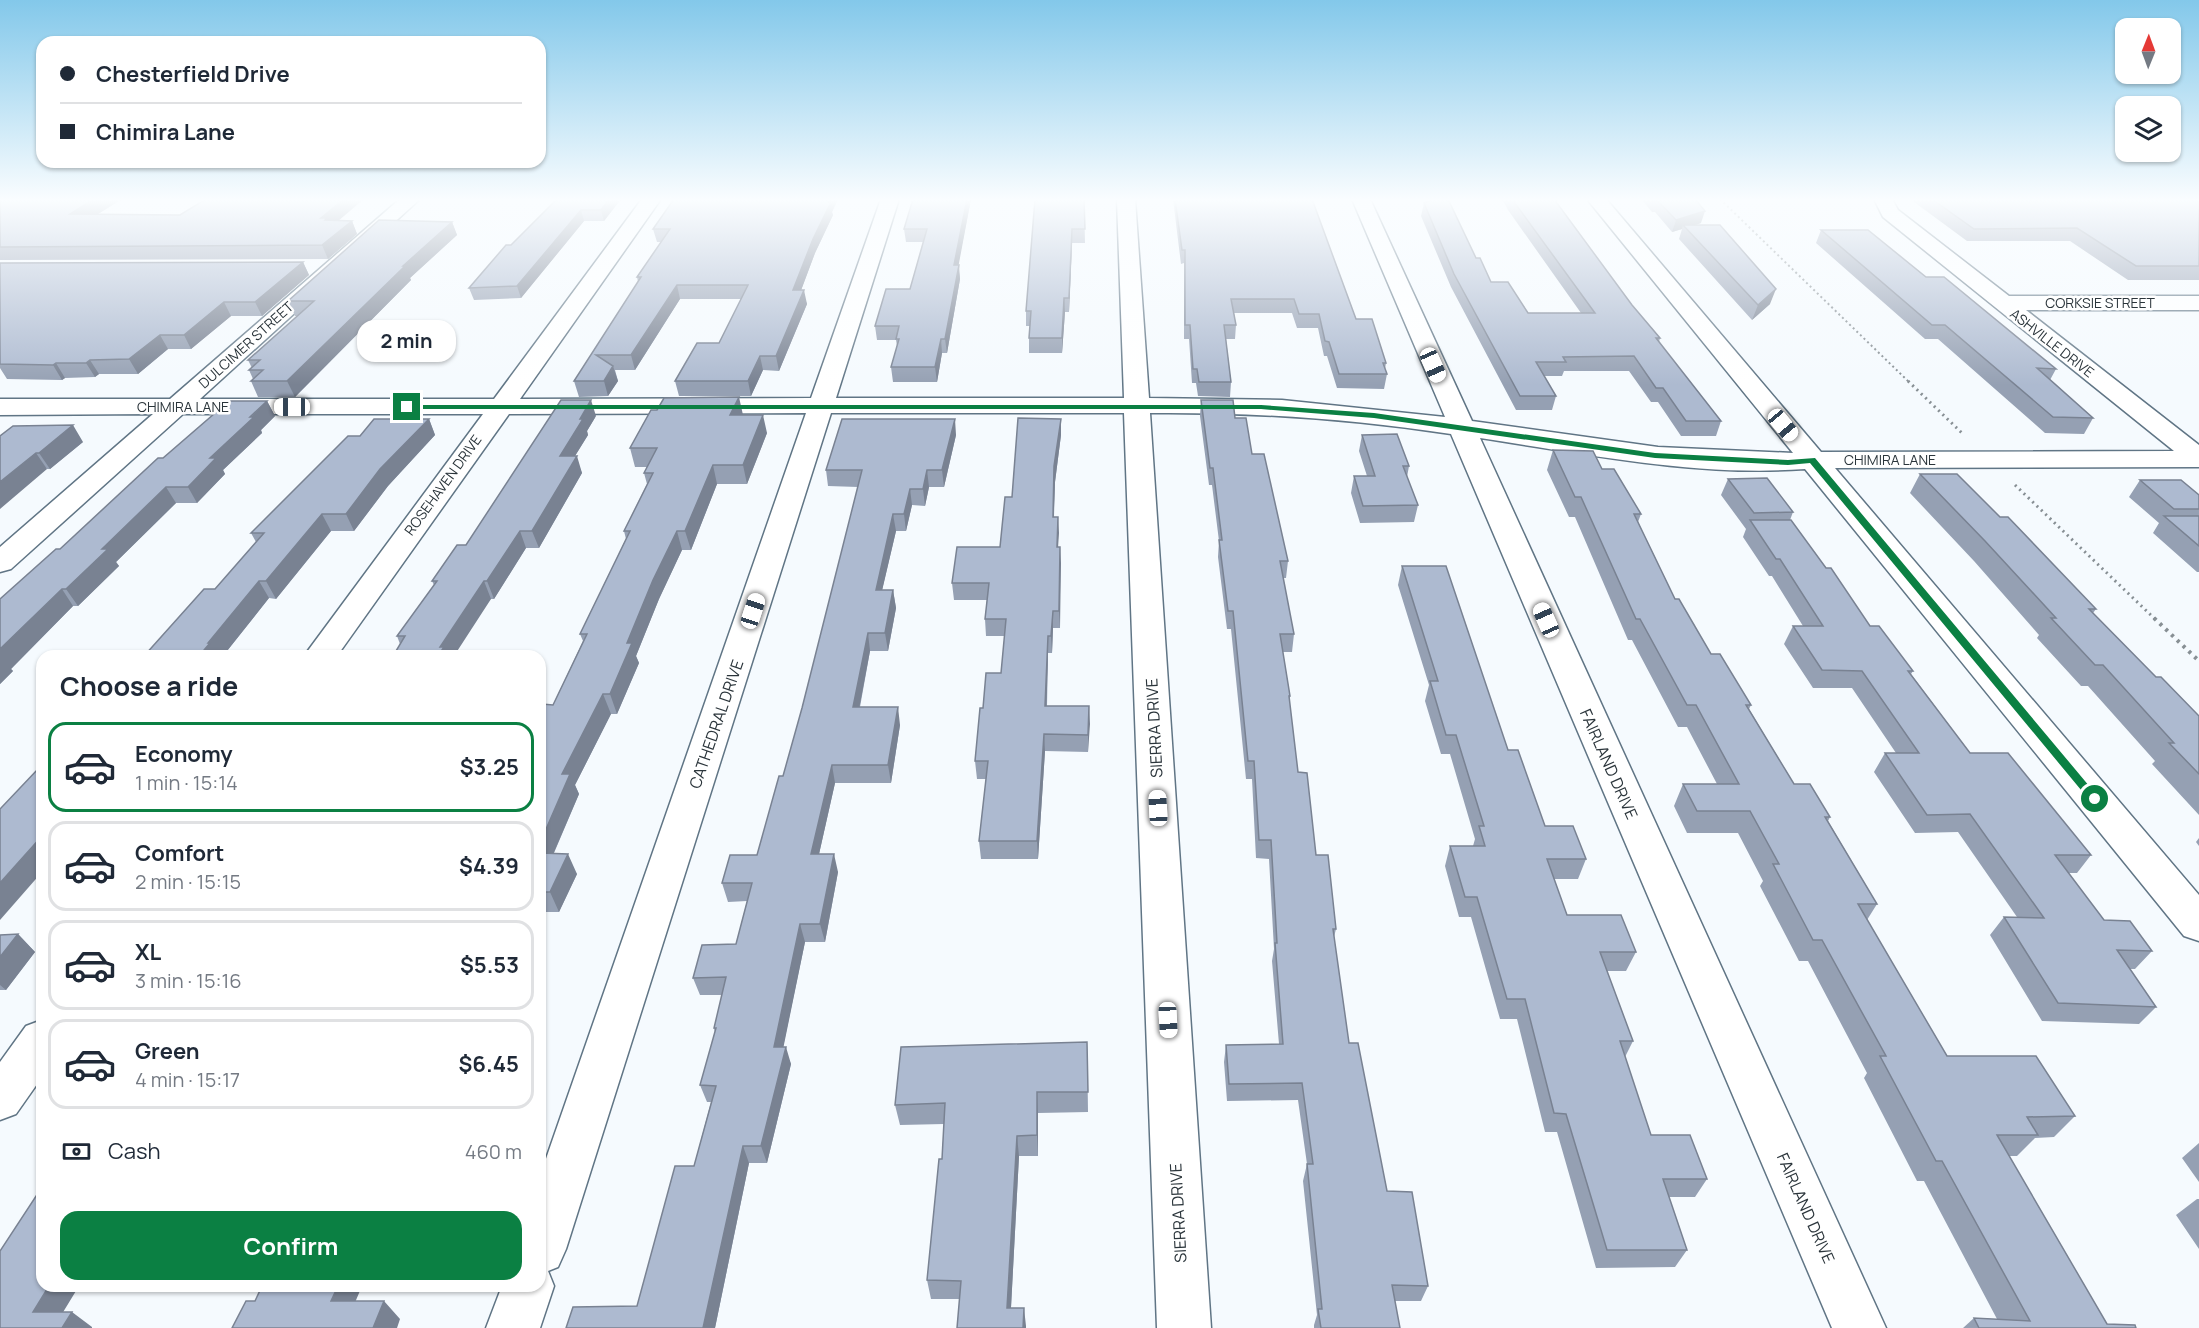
<!DOCTYPE html>
<meta charset="utf-8">
<style>
body{margin:0;font-family:Manrope,sans-serif;background:#f2f2f3;color:#1f2937;height:100vh;display:flex;flex-direction:column;font-size:22px;white-space:nowrap}
*{box-sizing:border-box;margin:0}
p{font-size:20px;color:#747a83}
.icon{flex:none;width:33px;height:33px;fill:none;stroke:currentColor;stroke-width:2;stroke-linecap:round;stroke-linejoin:round}
.map{position:relative;flex:1;overflow:hidden}
.drawer{position:absolute;left:36px;top:650px;width:510px;height:642px;display:flex;flex-direction:column;background:#fff;border-radius:18px;box-shadow:0 2px 4px #0004}
.drawer>*{flex:none}
.banner{position:absolute;left:36px;top:36px;width:510px;height:132px;border-radius:18px;box-shadow:0 2px 4px #0004;display:grid;align-content:center;height:132px;padding:0 24px;background:#fff}
.needle{width:39px;rotate:1deg}
.controls{position:absolute;left:2115px;top:18px;display:grid;gap:12px}
.controls a{display:grid;place-items:center;width:66px;height:66px;border-radius:12px;background:#fff;box-shadow:0 2px 4px #0004;font-size:30px}
.end{position:absolute;width:27px;height:27px;margin:-14px;border:8px solid #0b8043;background:#fff;box-shadow:0 0 0 3px #fff}
.from{border-radius:50%}
.bubble{position:absolute;height:42px;border-radius:18px;background:#fff;box-shadow:0 2px 4px #0004;font-size:20px;font-weight:700;line-height:42px;text-align:center}
.car{position:absolute;width:18px;height:36px;margin:-18px -9px;border-radius:8px;box-shadow:0 0 4px 2px #0007;background:linear-gradient(#fff 24%,#345 0 40%,#fff 0 76%,#345 0 86%,#fff 0)}
.banner b{display:flex;align-items:center;gap:21px;height:57px;font-size:22px}
.banner b+b{border-top:2px solid #e0e1e3}
.banner i{width:15px;height:15px;background:#1f2937}
ul{padding:0;list-style:none}
li{display:flex;align-items:center;gap:18px;height:90px;margin:0 12px 9px;padding:0 12px;border:3px solid #e0e1e3;border-radius:18px}
li div{flex:1}
li b{display:block;font-size:22px}
li em{font-style:normal;font-weight:700}
li.on{border-color:#0b8043}
li>.icon{width:54px;height:54px;stroke-width:1.5}
h2{padding:0 24px;font-size:27px;line-height:72px}
.pay{display:flex;align-items:center;gap:15px;height:66px;padding:0 24px;font-size:22px}
.pay p{margin-inline-start:auto}
.button{display:flex;gap:12px;margin-top:auto;padding:12px 24px}
.button a{flex:1;height:69px;border-radius:18px;background:#0b8043;color:#fff;font-size:24px;font-weight:700;line-height:69px;text-align:center}
.map>svg:first-child{display:block}
.lines{fill:none;stroke-linecap:round;stroke-linejoin:round}
.street-casing{stroke:#607585;stroke-width:3}
.path-far2{stroke:#878f94;stroke-width:2;stroke-dasharray:2 3;stroke-linecap:butt}
.path-far1{stroke:#878f94;stroke-width:3;stroke-dasharray:2 4;stroke-linecap:butt}
.path{stroke:#878f94;stroke-width:4;stroke-dasharray:3 5;stroke-linecap:butt}
.street{fill:#fff;fill-rule:evenodd}
.wall{fill:#95a0b3}
.shaded-wall{fill:#798292}
.building{fill:#adbad0;stroke:#798292;stroke-width:1.5}
.route{fill:#0b8043}
.labels{text-anchor:middle;stroke-width:5;stroke-linejoin:round;paint-order:stroke}
.far-street-label{font-size:14px;fill:#2b353b;stroke:#fff}
.street-label{font-size:16px;fill:#2b353b;stroke:#fff}
</style>
<div class="map">
<svg width="2199" height="1328" viewBox="0 0 2199 1328">
<rect width="100%" height="100%" fill="#f5fafe"/>
<g class="lines">
<g class="street-casing">
<path id="street" d="M400,199H420L200,399H494L642,199H661L520,399L811,398L881,199H899L836,398H1124L1117,199H1135L1149,398L1282,400L1445,417L1352,199H1370L1472,421L1658,447L1793,453L1587,199H1606L1821,452L2174,451L1883,217L1874,199H1892L1898,210L2009,296H2199V310H2026L2199,445V467L1835,468L2199,895V941L2184,936L1805,469C1697,477 1586,454 1480,438L1886,1328H1832L1451,434C1351,419 1251,412 1150,413L1211,1328H1157L1124,413H831L566,1249L558,1267L548,1271L554,1286L540,1328H486L502,1286H540V1176L806,413L509,414L337,656H304L483,414H183L11,569L0,572V547L153,414L0,415V399H170Z
M42,1020V1077L16,1114L0,1120V1062L26,1026Z"/>
</g>
<path class="path-far2" d="M1720,199L1909,382"/>
<path class="path-far1" d="M1908,381L1963,434
M2015,485L2155,619"/>
<path class="path" d="M2154,618L2199,661"/>
<use href="#street" class="street"/>
</g>
<path class="wall" d="M0,199H122L98,214L352,221L357,234L328,259L0,260Z
M557,199H621L604,221H584L521,298L474,300L469,288Z
M674,199H838L832,212L833,215L815,253L801,290L807,304L779,371L763,370L751,396H679L675,381L719,343L741,299H680L635,370H615L618,381L608,396L579,397L574,381L638,282L637,277L661,242H657L653,229Z
M913,199H971L958,265L960,279L947,353H942L937,382H893L891,367L897,346L896,340H877L875,326L910,289L923,242H906L904,229Z
M1084,199L1085,243H1072L1069,312H1065L1062,353H1029V338L1030,326H1026V311Z
M1173,199H1312L1356,319L1386,363L1385,369L1387,374L1384,389L1337,388L1327,356H1324L1318,328H1297L1292,313H1234L1236,325L1235,339H1226L1231,382L1230,397L1198,396L1196,383H1192L1189,339H1184V263L1181,264Z
M1502,199H1554L1632,305L1660,338L1659,342L1721,421L1716,436H1681L1658,402H1651L1629,371H1564L1562,376H1544L1556,396L1552,410H1516L1451,287L1421,216L1424,203L1476,258L1491,282L1528,313H1581L1508,210Z
M1641,199H1695L1701,223L1695,225L1770,304L1752,320L1679,239L1682,229L1672,232L1655,212H1652Z
M1910,199L2199,200V280H2128L2070,241H1967Z
M452,222L457,235L410,278L411,280L295,397H258L251,381L253,379L249,370L252,368L248,360L298,316H295L288,301Z
M1821,230L1926,277L2056,369L2050,380L2093,418L2084,434L2045,433L1938,339H1925L1816,243Z
M303,262L309,275L262,316H231L191,349H168L138,374H99L95,377L65,378L62,380L7,379L0,368V263Z
M1201,400L1235,418L1252,454L1288,561L1286,578H1283L1294,634L1292,652H1283L1290,696L1289,703L1298,772L1316,855L1336,929L1334,937L1349,1043L1387,1191L1428,1286L1421,1301H1395L1400,1328H1314V1325L1317,1315L1303,1181L1307,1164L1298,1100L1227,1101L1224,1062L1226,1045L1279,1044L1272,961L1274,949L1269,859L1256,858L1252,779H1246L1231,629H1227L1218,557L1219,541L1212,485H1209L1200,416Z
M267,401L275,416L261,430L262,433L223,470L225,474L197,503H176L116,562L119,566L78,606H73L11,669L13,671L0,684V599L60,549L163,458Z
M742,415L767,433L747,484H717L691,550H682L659,599L636,656L639,663L617,714H611L575,785L579,794L554,853L577,874L559,912H540V708L553,705L583,641L580,634L626,539L624,531L647,484L644,473L647,467H635L630,448Z
M596,416L587,431L588,435L575,456L582,473L539,548H526L494,599H491L400,644L397,636L434,585L432,581L466,545Z
M429,419L435,435L388,486L354,531H331L276,599L269,598L223,656H144L215,589L256,542L251,533L360,436Z
M1061,419V435L1055,482L1054,517H1058V547H1060V628H1053L1052,653H1048L1047,706H1089L1088,752L1045,751L1038,859H981L979,841L986,779H977L975,761L983,708L1001,673L1005,636H986L985,619L987,600H954L952,583L1000,547L1012,497Z
M956,435L944,487H929L925,506L912,505L906,531H896L882,590H893L896,608L888,651H870L860,707L900,725L891,783H835L819,854L838,872L825,942H805L783,1047L791,1064L767,1163H749L715,1328H566L637,1306L694,1166L711,1102H707L700,1085L715,1033L714,1028L722,995H700L693,978L736,944L747,901L728,902L722,883L757,855L783,776L802,708L858,487L828,486L826,470Z
M1362,435L1409,466L1407,477L1418,505L1414,522L1360,523L1351,493L1354,476H1367L1359,451Z
M0,436L83,442L50,469H47Z
M1553,450L1602,469L1641,514L1638,522L1675,599L1711,654L1751,705L1749,709L1794,784L1830,817L1828,821L1877,904L1867,920L1947,1056L2075,1116L2054,1137L2035,1138L2017,1156H2009L2107,1324L2136,1328H1963L1974,1318L1997,1319L1924,1181H1917L1864,1078L1867,1073L1808,961H1799L1760,886L1763,881L1738,833H1687L1674,806L1683,784H1717L1687,727H1678L1632,640H1628L1575,517H1569L1547,470Z
M1920,474L2000,517L2096,609L2093,613L2156,677L2199,716V815L2152,764L2155,761L2088,686H2081L2037,638L2039,635L1974,561L1910,493Z
M1728,479L1793,512L1790,520L1870,626L1913,671L1911,674L1970,753L2091,855L2077,873H2068L2104,920L2152,951L2135,969H2130L2156,1007L2139,1024L2042,1021L1990,935L2004,917H2017L1958,832L1915,833L1874,772L1885,753H1896L1852,688H1813L1784,644L1793,626H1803L1772,576H1769L1743,537L1746,529L1721,495Z
M2140,480L2199,495V572H2197L2153,533L2159,523L2129,497Z
M1402,566L1508,750L1545,826L1586,859L1578,879H1554L1567,915L1636,952L1626,971H1607L1633,1041L1625,1057L1651,1135L1707,1179L1695,1197H1669L1687,1250L1675,1267L1596,1268L1557,1132H1545L1517,1019H1500L1471,917H1459L1445,866L1450,846H1473L1475,839L1450,754H1441L1425,701L1429,685L1398,585Z
M2199,838V846L2196,842Z
M18,934L35,952L6,990H0V935Z
M1087,1042L1088,1112L1038,1113V1156H1019L1011,1308L1026,1328L960,1299H931L927,1280L942,1159L944,1124L900,1125L895,1105Z
M2199,1143V1182L2182,1158Z
M2197,1199H2199V1249L2176,1215Z"/>
<path class="shaded-wall" d="M94,199H122L77,227L70,214Z
M344,199H364L331,227L321,218Z
M609,199H621L604,221L601,210Z
M830,199H838L832,212L833,215L815,253L796,304L793,290L813,239Z
M967,199H971L956,279L954,265Z
M581,210L584,221L521,298L517,286Z
M1705,211L1701,223L1686,228L1683,225L1682,229L1672,232L1676,220Z
M352,221L357,234L328,259L322,245Z
M452,222L457,235L410,278L411,280L295,397L287,381L403,266Z
M1072,229V243L1069,312V298Z
M303,262L309,275L262,316L255,302Z
M959,265L960,279L947,353L945,339Z
M677,285L680,299L635,370L631,355Z
M1776,289L1770,304L1752,320L1758,305Z
M804,290L807,304L779,371L776,356Z
M1064,298L1065,312L1062,353V338Z
M224,302L231,316L191,349L184,335Z
M160,335L168,349L138,374L129,359Z
M941,339L942,353L937,382L935,367Z
M760,356L763,370L751,396L748,381Z
M90,360L99,374L95,377L86,363Z
M56,363L65,378L62,380L53,365Z
M613,366L618,381L608,396L604,381Z
M739,397L743,415H730Z
M591,400L596,416L587,431L588,435L565,472L560,456L580,419Z
M267,401L275,416L261,430L262,433L223,470L225,474L197,503L188,487L210,458Z
M763,415L767,433L747,484L743,465Z
M429,419L435,435L388,486L354,531L346,514L380,469Z
M955,419L956,435L944,487L942,470Z
M1061,419V435L1055,482L1053,534V517L1054,466Z
M73,425L83,442L50,469L39,453Z
M36,453L47,469L0,509V482Z
M577,456L582,473L539,548L532,531Z
M713,465L717,484L691,550L685,531Z
M927,470L929,487L925,506L923,489Z
M166,487L176,503L116,562L119,566L78,606L66,589L102,549Z
M910,489L912,505L906,531L904,514Z
M322,514L331,531L276,599L266,581Z
M893,514L896,531L878,608L876,590Z
M1058,517L1059,533L1057,563V547Z
M520,531L526,548L494,599L487,581Z
M677,531L682,550L659,599L636,656L639,663L617,714L610,694L627,643L653,580Z
M1060,547L1061,563L1060,628L1059,611Z
M259,581L269,598L223,656H199L208,643Z
M484,581L491,599L454,656H438L440,647Z
M62,589L73,606L11,669L13,671L0,684V649Z
M893,590L896,608L888,651L885,633Z
M1053,611V628L1052,653L1051,636Z
M868,633L870,651L856,725L853,707Z
M1048,636V653L1046,723L1045,706Z
M603,694L611,714L575,785L579,794L545,873L540,862V843L562,774Z
M1089,706L1090,724L1088,752V735Z
M898,707L900,725L891,783L888,765Z
M1044,734L1045,751L1038,859L1037,841Z
M832,765L835,783L815,872L811,854Z
M42,836V872L0,920V883Z
M568,854L577,874L559,912L550,892Z
M834,854L838,872L825,942L820,924Z
M800,924L805,942L780,1064L774,1047Z
M18,934L35,952L6,990L0,985V957Z
M786,1047L791,1064L767,1163L761,1146Z
M1037,1092L1038,1113V1156L1037,1135Z
M1017,1136L1019,1156L1010,1326L1007,1308Z
M743,1146L749,1163L715,1328H703Z
M49,1286H79L54,1327L33,1312Z
M338,1286H362L348,1319L331,1301Z
M384,1301L400,1319L397,1328H373Z
M1024,1308L1026,1326V1328H1023Z
M72,1312L92,1327V1328H62Z"/>
<path class="building" d="M0,199H94L70,214L180,215L206,199H344L321,218H327L325,220L352,221L322,245L0,247Z
M557,199H609L601,210H581L517,286L469,288L506,245H511Z
M674,199H830L829,202H831L813,239L793,290H804L776,356H760L748,381H675L697,343H719L748,285H677L631,355H596L613,366L604,381H574L641,277H637L670,229H653Z
M913,199H967L954,265H959L945,339H941L935,367H891L899,339H896L899,326H875L886,289H910L927,229H904Z
M1035,199H1084L1085,229H1072L1069,298H1064L1062,338H1029L1031,311H1026Z
M1175,199H1312L1356,319H1372L1386,363H1383L1387,374H1339L1329,342L1325,341L1319,314H1299L1294,299H1231L1236,325H1224L1231,382H1199L1197,369H1193L1190,325H1185V250H1182Z
M1433,199H1448L1476,258H1480L1491,282H1508L1528,313H1595L1512,199H1554L1632,305L1660,338H1656L1721,421H1686L1663,388H1656L1634,356L1563,357L1566,362H1536L1556,396H1520L1454,274L1424,203Z
M1654,199H1695L1705,211L1676,220L1658,201H1655Z
M1932,199L2199,200V266H2136L2077,228L1974,229Z
M379,220L452,222L403,266H405L287,381H251L263,370H249L260,360H248L314,301H288Z
M1683,225H1720L1776,289L1758,305Z
M1821,230H1868L1926,277H1944L2056,369L2037,368L2093,418L2053,417L1945,325H1932Z
M303,262L255,302H224L184,335H160L129,359L90,360L86,363H56L53,365L0,364V263Z
M739,397L730,415H763L743,465H713L685,531H677L653,580L627,643H632L610,694H603L562,774H570L540,843V708L542,704L553,705L587,634H580L630,531H624L653,473H644L657,448H630L651,410H657L664,398Z
M561,400H591L580,419H583L560,456H577L532,531H520L487,581H484L440,647H444L438,656H393L405,636H397L437,581H432L457,545H466Z
M1201,400H1233L1235,418H1246L1252,454H1264L1288,561H1280L1294,634H1280L1290,696H1289L1298,772L1307,773L1316,855H1328L1336,929H1333L1349,1043H1358L1387,1191L1412,1192L1428,1286L1392,1285L1400,1328H1321L1318,1309H1322L1307,1164H1313L1302,1083L1229,1084L1226,1045L1283,1044L1275,943H1277L1271,840H1259L1254,761H1248L1233,611H1228L1219,540H1222L1213,468H1210Z
M229,401H267L250,417H254L210,458H216L188,487H166L102,549H108L66,589H62L0,649V599L56,549H60L158,458H163Z
M1018,418L1061,419L1054,466L1053,517H1058L1057,547H1060L1059,611H1053L1051,636H1048L1045,706H1089L1088,735L1044,734L1037,841H979L988,761H975L980,708H983L986,673H1001L1006,619H985L989,583H952L957,547H1000L1005,497H1012Z
M374,419H429L380,469L346,514H322L266,581H259L208,643H210L199,656H144L204,589H215L264,533H251L348,436H360Z
M842,419H955L942,470H927L923,489H910L904,514H893L876,590H893L885,633H868L853,707H898L888,765H832L811,854H834L820,924H800L774,1047H786L761,1146H743L703,1328H566L573,1307L637,1306L675,1166H694L716,1086L700,1085L716,1028H714L726,977L693,978L702,945L736,944L752,883H722L730,855H757L779,776H783L802,708L862,470H826Z
M73,425L39,453H36L0,482V436L13,426Z
M1397,434L1409,466H1403L1418,505L1363,506L1354,476H1375L1362,435Z
M1553,450L1593,451L1602,469H1614L1641,514H1634L1675,599H1679L1711,654H1720L1751,705H1746L1794,784H1810L1830,817H1825L1877,904H1858L1947,1056H2036L2075,1116L2027,1117L2038,1135H1997L2107,1324L2135,1325L2136,1328H1979L1974,1318L2030,1321L1942,1161H1936L1880,1056H1886L1822,940H1813L1773,864H1779L1750,811H1697L1683,784H1739L1696,705H1687L1640,619H1636L1581,497H1575Z
M1920,474H1957L2000,517H2008L2096,609H2089L2156,677H2161L2199,716V774L2169,743H2174L2103,665H2095L2051,618H2056L1985,541Z
M1767,478L1793,512L1754,513L1728,479Z
M2140,480H2181L2199,495V509H2174Z
M2164,516H2199V546Z
M1750,520H1791L1826,568H1831L1870,626H1879L1913,671H1908L1970,753H2008L2091,855H2055L2104,920L2130,921L2152,951L2117,950L2156,1007L2058,1003L2004,917L2044,918L1970,814L1927,815L1885,753H1919L1862,671L1822,670L1793,626H1823L1780,559H1776Z
M1402,566H1446L1508,750H1518L1545,826H1573L1586,859H1547L1567,915H1621L1636,952H1600L1633,1041H1620L1651,1135H1690L1707,1179H1663L1687,1250H1607L1566,1114L1554,1113L1525,999H1507L1477,897H1465L1450,846H1485L1479,826H1484L1456,735H1446L1430,681H1438Z
M38,769H42V836L0,883V809Z
M540,853L568,854L550,892H540Z
M18,934L0,957V935Z
M1087,1042L1088,1092H1037V1135L1017,1136L1007,1308H1024L1023,1328H957L961,1281L927,1280L939,1159H942L945,1103L895,1105L901,1047Z
M42,1187V1286H49L33,1312H72L62,1328H0V1251Z
M262,1286H338L331,1301H384L373,1328H232L246,1301H255Z"/>
<linearGradient id="sky" x2="0" y2="1"><stop stop-color="#83c8ea"/><stop offset="0.52" stop-color="#fafdff"/><stop offset="1" stop-color="#fafdff" stop-opacity="0"/></linearGradient>
<rect width="2199" height="385" fill="url(#sky)"/>
<path class="route" d="M1261,405L1374,413L1655,453L1788,460L1815,458L2100,799L2095,803L2091,802L1810,463L1788,465L1655,458L1374,418L1261,409H407L404,407L407,405Z"/>
<g class="labels">
<g class="far-street-label">
<text x="2100" y="308">CORKSIE STREET</text>
<text transform="translate(2052 343) rotate(38)" y="5">ASHVILLE DRIVE</text>
<text transform="translate(246 345) rotate(-42)" y="5">DULCIMER STREET</text>
<text x="183" y="412">CHIMIRA LANE</text>
<text x="1890" y="465">CHIMIRA LANE</text>
<text transform="translate(443 485) rotate(-54)" y="5">ROSEHAVEN DRIVE</text>
</g>
<g class="street-label">
<text transform="translate(716 724) rotate(-71)" y="6">CATHEDRAL DRIVE</text>
<text transform="translate(1154 728) rotate(-93)" y="6">SIERRA DRIVE</text>
<text transform="translate(1609 764) rotate(66)" y="6">FAIRLAND DRIVE</text>
<text transform="translate(1806 1208) rotate(66)" y="6">FAIRLAND DRIVE</text>
<text transform="translate(1178 1213) rotate(-93)" y="6">SIERRA DRIVE</text>
</g>
</g>
</svg>
<div class="controls">
<a><svg class="needle" viewBox="-14 -14 28 28"><path d="M0-13l5 13h-10z" fill="#e53935"/><path d="M0 13l5-13h-10z" fill="#747a83"/></svg></a>
<a><svg class="icon" aria-label="layers" viewBox="0 0 24 24"><path d="M12 4l9 5-9 5-9-5zM3 14l9 5 9-5"/></svg></a>
</div>
<i class="end from" style="left:2095px;top:799px"></i>
<i class="end" style="left:407px;top:407px"></i>
<div class="bubble" style="left:357px;top:320px;width:99px">2 min</div>
<i class="car" style="left:1433px;top:365px;rotate:156deg"></i>
<i class="car" style="left:292px;top:407px;rotate:270deg"></i>
<i class="car" style="left:1783px;top:425px;rotate:140deg"></i>
<i class="car" style="left:753px;top:611px;rotate:18deg"></i>
<i class="car" style="left:1546px;top:620px;rotate:336deg"></i>
<i class="car" style="left:1158px;top:808px;rotate:357deg"></i>
<i class="car" style="left:1168px;top:1020px;rotate:177deg"></i>
<div class="banner">
<b><i class="from"></i>Chesterfield Drive</b>
<b><i></i>Chimira Lane</b>
</div>
<section class="drawer">
<h2>Choose a ride</h2>
<ul>
<li class="on"><svg class="icon" aria-label="car" viewBox="0 0 24 24"><path d="M5 17H2v-5l4-1 3-4h7l3 4 3 1v5h-3M9 17h6M6 11h13"/><circle cx="7" cy="17" r="2"/><circle cx="17" cy="17" r="2"/></svg><div><b>Economy</b><p>1 min · 15:14</p></div><em>$3.25</em></li>
<li><svg class="icon" aria-label="car" viewBox="0 0 24 24"><path d="M5 17H2v-5l4-1 3-4h7l3 4 3 1v5h-3M9 17h6M6 11h13"/><circle cx="7" cy="17" r="2"/><circle cx="17" cy="17" r="2"/></svg><div><b>Comfort</b><p>2 min · 15:15</p></div><em>$4.39</em></li>
<li><svg class="icon" aria-label="car" viewBox="0 0 24 24"><path d="M5 17H2v-5l4-1 3-4h7l3 4 3 1v5h-3M9 17h6M6 11h13"/><circle cx="7" cy="17" r="2"/><circle cx="17" cy="17" r="2"/></svg><div><b>XL</b><p>3 min · 15:16</p></div><em>$5.53</em></li>
<li><svg class="icon" aria-label="car" viewBox="0 0 24 24"><path d="M5 17H2v-5l4-1 3-4h7l3 4 3 1v5h-3M9 17h6M6 11h13"/><circle cx="7" cy="17" r="2"/><circle cx="17" cy="17" r="2"/></svg><div><b>Green</b><p>4 min · 15:17</p></div><em>$6.45</em></li>
</ul>
<div class="pay"><svg class="icon" aria-label="cash" viewBox="0 0 24 24"><path d="M3 7h18v10H3z"/><circle cx="12" cy="12" r="2"/></svg>Cash<p>460 m</p></div>
<div class="button"><a>Confirm</a></div>
</section>
</div>
